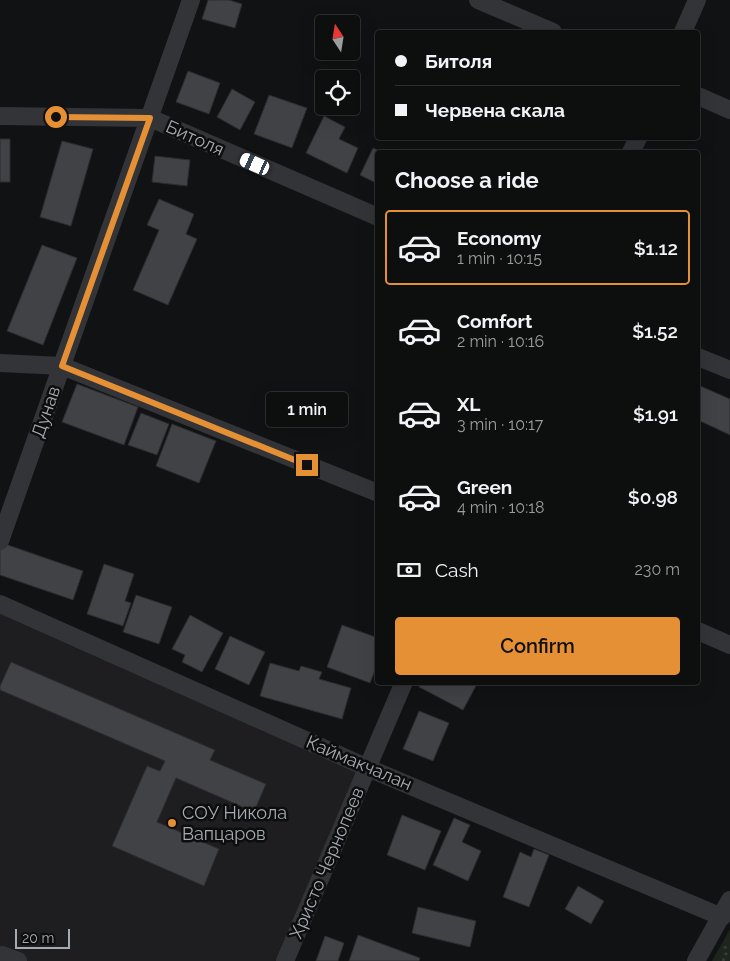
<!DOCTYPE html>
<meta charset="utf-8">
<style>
body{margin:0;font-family:Raleway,sans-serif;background:#1b1c1c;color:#f1f3f6;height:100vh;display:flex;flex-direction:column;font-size:19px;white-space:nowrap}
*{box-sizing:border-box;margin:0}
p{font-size:16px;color:#9a9c9e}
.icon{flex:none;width:28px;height:28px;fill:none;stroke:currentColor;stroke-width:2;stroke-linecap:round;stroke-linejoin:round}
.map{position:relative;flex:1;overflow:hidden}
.side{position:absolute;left:375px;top:150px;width:325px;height:535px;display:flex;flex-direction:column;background:#0d0e0e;border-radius:5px;box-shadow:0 5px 20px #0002,0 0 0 1px #2d2e2e}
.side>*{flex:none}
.hud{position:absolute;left:375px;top:30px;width:325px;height:110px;border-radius:5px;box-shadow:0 5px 20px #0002,0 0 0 1px #2d2e2e;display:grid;align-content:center;height:110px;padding:0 20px;background:#0d0e0e}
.needle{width:32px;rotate:348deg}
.fabs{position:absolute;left:315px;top:15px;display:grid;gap:10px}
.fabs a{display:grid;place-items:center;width:45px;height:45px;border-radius:5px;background:#0d0e0e;box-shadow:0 5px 20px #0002,0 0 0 1px #2d2e2e;font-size:25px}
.scale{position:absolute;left:15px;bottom:12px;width:55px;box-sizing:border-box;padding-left:5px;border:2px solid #a4abb3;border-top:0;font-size:14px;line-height:18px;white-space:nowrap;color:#a4abb3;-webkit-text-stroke:4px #0d0d0e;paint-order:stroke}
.end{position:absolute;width:22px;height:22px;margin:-11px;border:6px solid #e69036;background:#111;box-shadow:0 0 0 2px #111}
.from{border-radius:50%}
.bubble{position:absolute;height:35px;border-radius:5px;background:#0d0e0e;box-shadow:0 5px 20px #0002,0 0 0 1px #2d2e2e;font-size:16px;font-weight:600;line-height:35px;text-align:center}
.car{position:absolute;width:15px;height:30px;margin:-15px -8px;border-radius:6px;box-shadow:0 0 4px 1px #0007;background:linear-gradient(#fff 24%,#345 0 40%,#fff 0 76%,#345 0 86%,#fff 0)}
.hud b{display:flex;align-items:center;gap:18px;height:48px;font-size:19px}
.hud b+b{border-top:1px solid #2d2e2e}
.hud i{width:12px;height:12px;background:#f1f3f6}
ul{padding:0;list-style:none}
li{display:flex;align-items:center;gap:15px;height:75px;margin:0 10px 8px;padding:0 10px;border:2px solid transparent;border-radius:5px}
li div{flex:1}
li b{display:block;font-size:19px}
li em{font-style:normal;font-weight:600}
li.active{border-color:#e69036}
li>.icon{width:45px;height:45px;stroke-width:1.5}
h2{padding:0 20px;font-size:22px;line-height:60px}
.pay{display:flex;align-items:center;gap:12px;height:55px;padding:0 20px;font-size:19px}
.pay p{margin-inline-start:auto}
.primary-button{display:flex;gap:10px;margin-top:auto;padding:10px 20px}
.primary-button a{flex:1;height:58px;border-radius:5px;background:#e69036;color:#111;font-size:20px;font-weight:600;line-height:58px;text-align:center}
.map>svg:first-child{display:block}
.built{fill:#1e1e20}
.green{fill:#1e251e}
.building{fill:#414246;stroke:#2c2c2f}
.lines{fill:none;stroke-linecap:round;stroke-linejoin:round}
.path{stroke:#393b3f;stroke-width:3;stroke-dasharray:2.5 4;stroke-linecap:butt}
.street{stroke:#333438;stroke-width:18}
.route{stroke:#e69036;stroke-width:6}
.poi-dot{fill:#e69036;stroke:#0d0d0e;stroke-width:2}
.labels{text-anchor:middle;stroke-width:5;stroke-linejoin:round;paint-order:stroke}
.street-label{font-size:18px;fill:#a4abb3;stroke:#0d0d0e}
.poi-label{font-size:18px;fill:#a4abb3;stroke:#0d0d0e;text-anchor:start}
</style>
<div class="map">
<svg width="730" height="961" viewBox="0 0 730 961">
<rect width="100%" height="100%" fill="#111213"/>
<path class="built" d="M0,604L368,768L285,961H18L0,956Z"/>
<path class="green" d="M730,929V961H712Z"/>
<path class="building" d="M208,0H229L242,4L235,28L202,19Z
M188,71L220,83L209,114L176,102Z
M232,89L255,102L240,130L217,117Z
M269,95L307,108L292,148L254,134Z
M324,116L345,127L339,139L358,148L347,173L306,153Z
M0,139H10V182H0Z
M62,141L93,149L71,226L40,217Z
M373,148L382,152H378V184L360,175Z
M155,156L190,160L187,186L152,182Z
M159,199L194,214L186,234L197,239L168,305L133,290L159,230L147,225Z
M42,245L77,258L43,345L7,331Z
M77,384L138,407L124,445L62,422Z
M698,385L730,399V435L698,420Z
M141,413L169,424L157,455L128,445Z
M172,424L216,441L199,483L156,466Z
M2,543L83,571L73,600L0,575V548Z
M104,564L134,574L125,601L131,603L123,626L87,614Z
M136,595L172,607L159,644L123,632Z
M190,615L223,633L202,672L182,662L185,655L172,649Z
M342,625L378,638V663L370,683L327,667Z
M230,636L265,652L249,685L215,669Z
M11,662L215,750L210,760L266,784L254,812L176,778L157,822L219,849L204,886L112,846L147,766L160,771L165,761L0,690V686Z
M270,663L299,671L301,666L322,672L319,679L351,688L342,719L260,696Z
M422,682H475L477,684L463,710L419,687Z
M419,711L449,723L433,761L403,749Z
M402,815L441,831L425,870L387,855Z
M454,818L470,825L462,842L481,851L468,881L433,865Z
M534,849L549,855L529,907L503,897L520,852L531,857Z
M578,886L604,901L591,924L565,909Z
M418,907L476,921L470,947L412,933Z
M358,935L420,958L419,961H349Z
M325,936L344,943L338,961H316Z"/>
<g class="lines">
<path class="path" d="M723,961L726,954L725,945"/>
<path class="street" d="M478,0L553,32
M683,32L697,0
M698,96L730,110
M0,116L150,118L378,217
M631,152L638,138
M698,357L730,370
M0,363L62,366L378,493
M0,541L191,0
M0,604L368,768L722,917
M698,631L730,645
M0,956L2,955L18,961
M285,961L404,682
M696,961L730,900"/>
</g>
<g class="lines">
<path class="route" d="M56,117L150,118L62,366L307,465"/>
</g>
<circle class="poi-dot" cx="172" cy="823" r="5"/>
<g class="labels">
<g class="street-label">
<text transform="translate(195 138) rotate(24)" y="6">Битоля</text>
<text transform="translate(46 412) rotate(-71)" y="6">Дунав</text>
<text transform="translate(359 763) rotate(23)" y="6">Каймакчалан</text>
<text transform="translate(327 863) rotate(-67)" y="6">Христо Чернопеев</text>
</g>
<g class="poi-label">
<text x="182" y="819">СОУ Никола<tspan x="182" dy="21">Вапцаров</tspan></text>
</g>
</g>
</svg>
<div class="fabs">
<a><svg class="needle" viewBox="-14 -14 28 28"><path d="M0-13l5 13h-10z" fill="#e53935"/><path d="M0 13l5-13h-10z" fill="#9a9c9e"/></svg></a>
<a><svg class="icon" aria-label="locate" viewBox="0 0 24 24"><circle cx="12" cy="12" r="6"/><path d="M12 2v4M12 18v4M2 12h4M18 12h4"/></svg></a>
</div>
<div class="scale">20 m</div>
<i class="end from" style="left:56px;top:117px"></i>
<i class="end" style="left:307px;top:465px"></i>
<div class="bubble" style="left:266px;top:392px;width:82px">1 min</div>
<i class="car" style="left:255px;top:164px;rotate:294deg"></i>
<div class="hud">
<b><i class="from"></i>Битоля</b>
<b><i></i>Червена скала</b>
</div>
<section class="side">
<h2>Choose a ride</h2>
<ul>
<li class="active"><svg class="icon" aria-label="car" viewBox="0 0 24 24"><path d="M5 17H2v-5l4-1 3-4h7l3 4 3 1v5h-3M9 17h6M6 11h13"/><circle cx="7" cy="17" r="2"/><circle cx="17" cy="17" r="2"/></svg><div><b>Economy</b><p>1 min · 10:15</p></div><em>$1.12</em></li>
<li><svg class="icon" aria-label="car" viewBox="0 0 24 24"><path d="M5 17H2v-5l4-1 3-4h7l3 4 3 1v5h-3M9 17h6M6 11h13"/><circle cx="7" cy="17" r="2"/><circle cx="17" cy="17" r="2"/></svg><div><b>Comfort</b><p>2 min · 10:16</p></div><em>$1.52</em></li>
<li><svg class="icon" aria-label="car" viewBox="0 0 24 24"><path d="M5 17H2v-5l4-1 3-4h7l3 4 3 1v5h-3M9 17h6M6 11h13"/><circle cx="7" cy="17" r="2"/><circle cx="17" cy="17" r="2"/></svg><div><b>XL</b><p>3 min · 10:17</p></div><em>$1.91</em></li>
<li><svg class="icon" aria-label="car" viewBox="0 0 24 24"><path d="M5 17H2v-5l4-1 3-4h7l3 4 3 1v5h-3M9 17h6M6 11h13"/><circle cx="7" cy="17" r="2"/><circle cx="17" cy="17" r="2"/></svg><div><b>Green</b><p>4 min · 10:18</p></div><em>$0.98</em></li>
</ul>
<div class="pay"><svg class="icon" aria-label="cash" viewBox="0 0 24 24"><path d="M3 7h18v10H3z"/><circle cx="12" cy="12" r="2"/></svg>Cash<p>230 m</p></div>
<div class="primary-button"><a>Confirm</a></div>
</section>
</div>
